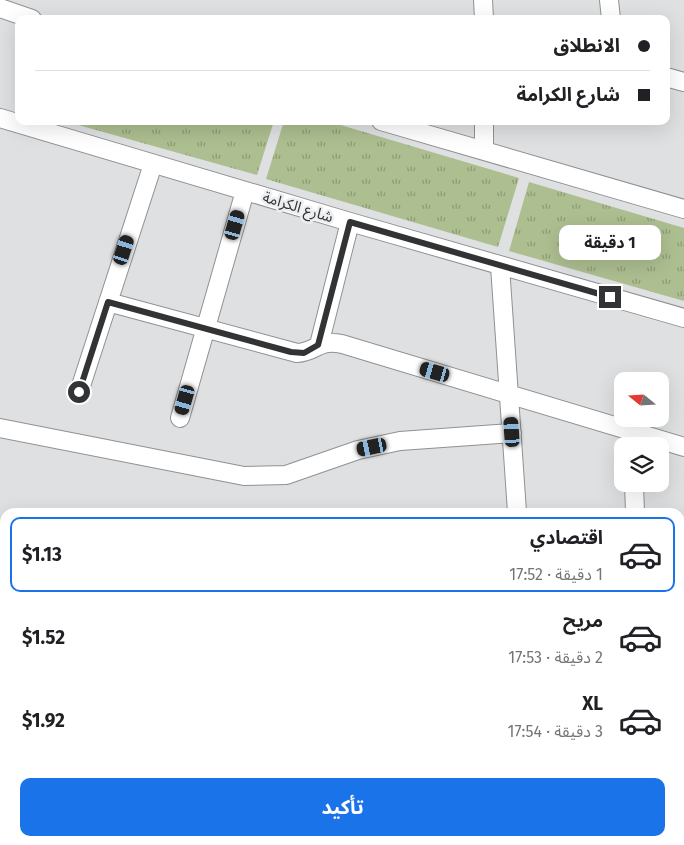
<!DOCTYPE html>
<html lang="ar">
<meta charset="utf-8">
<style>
body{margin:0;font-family:"Fira Sans","Noto Sans Arabic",sans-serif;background:#f6f6f6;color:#202124;direction:rtl;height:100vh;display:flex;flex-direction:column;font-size:19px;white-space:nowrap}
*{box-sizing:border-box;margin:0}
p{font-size:16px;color:#757577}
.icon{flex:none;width:28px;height:28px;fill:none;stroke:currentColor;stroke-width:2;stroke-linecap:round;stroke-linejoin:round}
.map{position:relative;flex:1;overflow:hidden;direction:ltr}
.panel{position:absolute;left:0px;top:508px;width:685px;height:338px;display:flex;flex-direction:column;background:#fff;border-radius:15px 15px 0 0;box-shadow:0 5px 20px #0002;direction:rtl}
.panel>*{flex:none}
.guide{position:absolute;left:15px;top:15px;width:655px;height:110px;border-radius:10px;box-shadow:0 5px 20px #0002;direction:rtl;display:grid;align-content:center;height:110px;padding:0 20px;background:#fff}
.needle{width:32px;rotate:288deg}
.buttons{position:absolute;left:614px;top:372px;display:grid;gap:10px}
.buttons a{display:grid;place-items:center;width:55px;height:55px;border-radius:10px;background:#fff;box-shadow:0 5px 20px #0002;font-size:25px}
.end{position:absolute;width:22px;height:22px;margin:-11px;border:6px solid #323334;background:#fff;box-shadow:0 0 0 2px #fff}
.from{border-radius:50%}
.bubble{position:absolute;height:35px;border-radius:10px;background:#fff;box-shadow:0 5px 20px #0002;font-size:16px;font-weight:700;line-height:35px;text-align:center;direction:rtl}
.car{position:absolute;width:15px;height:30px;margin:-15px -8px;border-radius:6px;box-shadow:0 0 4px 1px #0007;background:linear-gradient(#222 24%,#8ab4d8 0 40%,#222 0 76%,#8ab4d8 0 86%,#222 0)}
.guide b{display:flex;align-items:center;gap:18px;height:48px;font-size:19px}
.guide b+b{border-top:1px solid #e0e0e0}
.guide i{width:12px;height:12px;background:#202124}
ul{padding:9px 0 0;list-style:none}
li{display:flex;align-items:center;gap:15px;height:75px;margin:0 10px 8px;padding:0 10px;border:2px solid transparent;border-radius:10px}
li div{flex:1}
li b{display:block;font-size:19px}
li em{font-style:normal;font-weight:700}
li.selected{border-color:#1a73e8}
li>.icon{width:45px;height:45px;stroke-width:1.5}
.primary-button{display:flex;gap:10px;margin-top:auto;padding:10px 20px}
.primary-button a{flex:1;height:58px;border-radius:10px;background:#1a73e8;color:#fff;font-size:20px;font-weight:700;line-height:58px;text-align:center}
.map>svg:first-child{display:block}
.grass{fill:url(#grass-tufts)}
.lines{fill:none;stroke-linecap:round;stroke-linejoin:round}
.stream{stroke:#95c3fb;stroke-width:4.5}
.minor-casing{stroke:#909193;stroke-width:20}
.minor{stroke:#fff;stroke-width:18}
.route{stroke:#323334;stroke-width:6}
.labels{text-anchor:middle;stroke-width:5;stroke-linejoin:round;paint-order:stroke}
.street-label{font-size:15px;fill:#323334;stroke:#eceef0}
</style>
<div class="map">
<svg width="684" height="845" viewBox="0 0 684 845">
<defs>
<pattern id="grass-tufts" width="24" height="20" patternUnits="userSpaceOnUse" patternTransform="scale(1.25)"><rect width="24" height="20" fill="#adbe90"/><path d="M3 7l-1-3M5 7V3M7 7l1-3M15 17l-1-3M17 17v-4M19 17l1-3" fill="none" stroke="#8d9b76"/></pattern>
</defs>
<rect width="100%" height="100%" fill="#dfe0e2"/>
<path class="grass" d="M64,121H274L257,175Z
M284,121H327L519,178L498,247L266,179Z
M529,182L684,228V301L509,251Z"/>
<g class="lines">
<path class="stream" d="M0,615L5,617
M680,775L684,776"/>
<g class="minor-casing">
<path id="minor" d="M483,0L484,19
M609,0L611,19
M0,8L32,19
M666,77L684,82
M0,118L350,222L684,318
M381,121L684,209
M484,151V121
M500,266L517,512
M108,302L297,353C317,352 317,339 342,344L684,447
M319,345L350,222
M79,392L153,164
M180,418L245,191
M0,428L244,476L286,475L358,450L400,441L512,433
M634,484L635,512
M0,569L5,571
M0,655L5,656
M680,750L684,751
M680,809L684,811
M218,840L231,845
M104,845L106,840
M308,845L310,840
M537,845V840"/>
</g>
<use href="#minor" class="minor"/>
</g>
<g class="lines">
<path class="route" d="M79,392L108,302L291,352L304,353L318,345L350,222L610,297"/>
</g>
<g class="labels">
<g class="street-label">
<text transform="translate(298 207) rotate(17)" y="5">شارع الكرامة</text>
</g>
</g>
</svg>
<div class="buttons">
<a><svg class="needle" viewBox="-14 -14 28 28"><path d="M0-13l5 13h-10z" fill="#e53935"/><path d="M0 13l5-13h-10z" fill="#757577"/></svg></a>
<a><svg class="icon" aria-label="layers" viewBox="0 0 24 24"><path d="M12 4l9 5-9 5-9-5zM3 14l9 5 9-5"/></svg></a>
</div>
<i class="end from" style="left:79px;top:392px"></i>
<i class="end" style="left:610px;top:297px"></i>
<div class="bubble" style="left:559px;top:225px;width:102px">1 دقيقة</div>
<i class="car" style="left:235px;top:225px;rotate:16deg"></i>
<i class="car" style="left:124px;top:250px;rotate:18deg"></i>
<i class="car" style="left:435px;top:372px;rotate:286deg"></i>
<i class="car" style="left:185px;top:400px;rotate:196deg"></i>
<i class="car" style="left:512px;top:432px;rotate:356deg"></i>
<i class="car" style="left:372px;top:447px;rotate:258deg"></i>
<div class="guide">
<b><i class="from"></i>الانطلاق</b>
<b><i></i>شارع الكرامة</b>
</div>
<section class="panel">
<ul>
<li class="selected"><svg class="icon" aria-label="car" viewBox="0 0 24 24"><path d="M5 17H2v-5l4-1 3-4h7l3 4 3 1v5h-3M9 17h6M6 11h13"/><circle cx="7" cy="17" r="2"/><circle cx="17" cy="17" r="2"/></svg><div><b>اقتصادي</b><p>1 دقيقة · 17:52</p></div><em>$1.13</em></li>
<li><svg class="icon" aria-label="car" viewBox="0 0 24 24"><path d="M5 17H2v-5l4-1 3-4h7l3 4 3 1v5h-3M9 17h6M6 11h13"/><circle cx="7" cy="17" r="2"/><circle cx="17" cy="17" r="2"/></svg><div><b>مريح</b><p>2 دقيقة · 17:53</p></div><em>$1.52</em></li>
<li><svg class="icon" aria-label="car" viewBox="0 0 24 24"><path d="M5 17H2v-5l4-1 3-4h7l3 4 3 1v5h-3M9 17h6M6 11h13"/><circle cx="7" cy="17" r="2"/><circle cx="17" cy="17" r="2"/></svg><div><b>XL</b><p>3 دقيقة · 17:54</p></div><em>$1.92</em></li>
</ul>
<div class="primary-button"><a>تأكيد</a></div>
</section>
</div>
